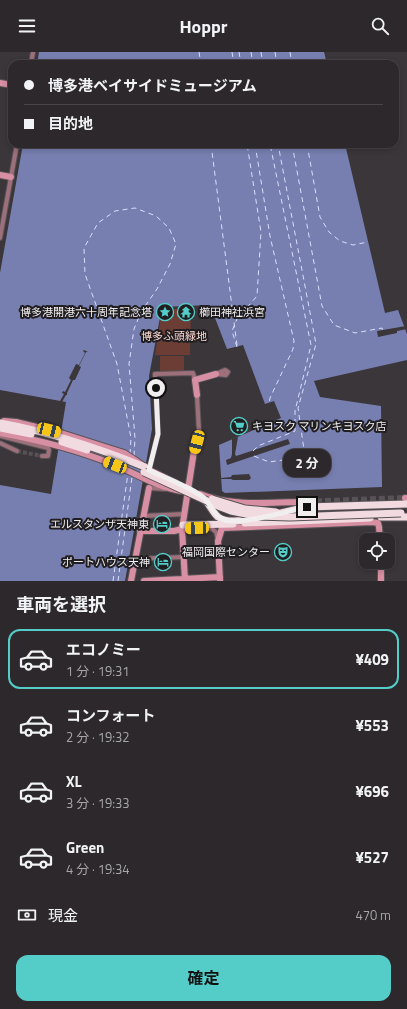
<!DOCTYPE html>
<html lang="ja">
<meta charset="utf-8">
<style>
body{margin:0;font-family:"Titillium Web","Noto Sans JP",sans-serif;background:#383438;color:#f1f3f6;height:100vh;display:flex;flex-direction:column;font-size:15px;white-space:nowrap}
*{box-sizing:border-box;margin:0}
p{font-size:13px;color:#a6a6a9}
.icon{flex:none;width:22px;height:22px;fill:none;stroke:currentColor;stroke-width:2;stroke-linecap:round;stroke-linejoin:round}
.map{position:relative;height:529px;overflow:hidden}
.panel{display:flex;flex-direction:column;background:#2c282c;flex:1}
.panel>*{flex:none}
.top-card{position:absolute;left:8px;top:8px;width:391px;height:88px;border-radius:12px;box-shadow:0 2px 6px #0003,0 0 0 1px #484448;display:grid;align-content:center;height:88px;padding:0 16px;background:#2c282c}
.tools{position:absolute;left:359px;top:481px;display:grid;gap:8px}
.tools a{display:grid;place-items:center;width:36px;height:36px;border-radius:8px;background:#2c282c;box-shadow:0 2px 6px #0003,0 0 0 1px #484448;font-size:20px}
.end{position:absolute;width:18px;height:18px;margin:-9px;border:5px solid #f1eef0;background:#111;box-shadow:0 0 0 2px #111}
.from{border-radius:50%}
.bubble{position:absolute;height:28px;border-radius:12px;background:#2c282c;box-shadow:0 2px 6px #0003,0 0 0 1px #484448;font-size:13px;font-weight:700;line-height:28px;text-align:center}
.car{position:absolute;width:12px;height:24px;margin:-12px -6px;border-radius:5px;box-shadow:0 0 3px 1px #0007;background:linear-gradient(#f5c518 24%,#345 0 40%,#f5c518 0 76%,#345 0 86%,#f5c518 0)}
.top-card b{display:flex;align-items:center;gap:14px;height:38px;font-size:15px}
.top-card b+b{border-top:1px solid #484448}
.top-card i{width:10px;height:10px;background:#f1f3f6}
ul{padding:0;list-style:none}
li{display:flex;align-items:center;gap:12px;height:60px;margin:0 8px 6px;padding:0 8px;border:2px solid transparent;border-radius:12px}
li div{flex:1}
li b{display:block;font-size:15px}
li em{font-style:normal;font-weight:700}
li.active{border-color:#54cdc8}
li>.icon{width:36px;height:36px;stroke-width:1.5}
h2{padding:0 16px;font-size:18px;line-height:48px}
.pay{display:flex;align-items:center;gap:10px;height:44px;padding:0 16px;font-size:15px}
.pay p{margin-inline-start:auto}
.button{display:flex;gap:8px;margin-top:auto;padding:8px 16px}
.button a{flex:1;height:46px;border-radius:12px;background:#54cdc8;color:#111;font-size:16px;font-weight:700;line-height:46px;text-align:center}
header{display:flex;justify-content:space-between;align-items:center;height:52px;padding:0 16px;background:#2c282c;font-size:18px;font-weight:700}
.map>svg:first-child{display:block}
.green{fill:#6c3d35}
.water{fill:#777fb0}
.pier{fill:#3b363a}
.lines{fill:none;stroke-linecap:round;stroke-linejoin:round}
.ferry{stroke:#d9dffe;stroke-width:1;stroke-dasharray:5 4;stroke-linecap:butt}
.street-tunnel{stroke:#565255;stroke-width:4;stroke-dasharray:4 2;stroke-linecap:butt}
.secondary-tunnel{stroke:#565255;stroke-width:6;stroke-dasharray:6 3;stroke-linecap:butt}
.street-casing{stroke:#585357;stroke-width:6}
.secondary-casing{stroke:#585357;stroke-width:8}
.highway-casing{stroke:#585357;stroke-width:9}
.street{stroke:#9e707c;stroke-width:4}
.secondary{stroke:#d88fa3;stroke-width:6}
.highway{stroke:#f2dbe0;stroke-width:7}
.highway-bridge-casing{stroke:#585357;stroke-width:9;stroke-linecap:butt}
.highway-bridge{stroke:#f2dbe0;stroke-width:7}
.route{stroke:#f1eef0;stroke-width:5}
.labels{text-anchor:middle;stroke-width:4;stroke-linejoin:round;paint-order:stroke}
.poi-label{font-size:11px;fill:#f1eef0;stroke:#201e20;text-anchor:end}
.park-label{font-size:11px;fill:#fed9d3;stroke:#201e20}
</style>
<header><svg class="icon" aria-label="menu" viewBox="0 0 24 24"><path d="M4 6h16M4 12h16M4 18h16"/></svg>Hoppr<svg class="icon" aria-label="search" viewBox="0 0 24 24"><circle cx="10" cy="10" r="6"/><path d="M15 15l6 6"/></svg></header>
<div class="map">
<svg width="407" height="529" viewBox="0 0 407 529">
<rect width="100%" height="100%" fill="#3b363a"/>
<path class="green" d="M162,257H191L190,303H155Z
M160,304H184V320L160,321Z"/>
<path class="water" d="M39,0H324L327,12H37Z
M23,92H345L385,261L398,258L407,282V308L314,329L320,345L381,354L382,435L225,441L222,439L219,393L281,366L274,349L265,352L243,293L227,297L210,253L162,255L149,324L152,377L125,529H0V433L51,442L66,350L0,338V221Z"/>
<path class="pier" d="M406,274L407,277L397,279V281L378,285L377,279Z
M84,298L88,300H86L79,314L81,315L75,328H73L67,341V343H66L62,350L60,349L64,342L62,341L63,339L65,340L71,328L69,326L76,312L79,313L85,301L83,299Z
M238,385L235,402L236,404L288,387L290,392L227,413L226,408L231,406L232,402V387Z
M249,422L251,426L249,428H233L231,427H221V426L231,425L232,423Z"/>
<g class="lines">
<path class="ferry" d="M199,0L201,12
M232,0L234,12
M239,0L241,12
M251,0L253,12
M261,0L263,12
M275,0L277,12
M290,0L292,12
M211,92L237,293
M255,92L270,184L294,289L293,297L270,346L269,351
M292,92L322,254L334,273L355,281L382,276L383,281
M307,92L320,165L329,180L340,189L353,193L368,190
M237,295L232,279L237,267L257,244L261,180L247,92
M253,399L258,394L295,379V359L311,293L270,92
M130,402L131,386L117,312L85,222L84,196L98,171L115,159L135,156L156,164L169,176L176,192L170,212L157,237L141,260L134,277L129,312L135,386L134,404
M254,404L269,410L305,405L298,356L316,292L278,92
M113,529L128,421
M118,529L132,425"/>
<path class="street-tunnel" d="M17,399L42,404"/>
<path class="secondary-tunnel" d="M298,450L405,446"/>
<g class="street-casing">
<path id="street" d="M31,12L33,0
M0,186L17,92
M225,318L228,320L226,323L216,322Z
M0,384L48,396L49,398L48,404H42
M0,391L17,399
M194,399L199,380L197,343
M149,418L158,382L155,322L193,321L195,328
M149,436L165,437
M143,464L184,462
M182,477L211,476L216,480L218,488
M135,507L184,505"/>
</g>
<g class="secondary-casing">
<path id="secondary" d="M0,31L12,33
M0,123L11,125
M197,343L195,328L216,322
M4,369L16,370L61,381L124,401L135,408L149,418L176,431
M0,381C39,388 78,398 115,413C137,422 157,435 181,439
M200,442C228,454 268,451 298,450
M405,446H407
M140,479H174L182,477
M381,510V529
M131,529L149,436
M144,529L220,525
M185,529L182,477L194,399
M220,529L218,489L222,476L372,470L378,471L379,475L380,488"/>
</g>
<g class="highway-casing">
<path id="highway" d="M0,371C50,380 98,396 145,415
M0,376L31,382
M62,390L87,398
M204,447C210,452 212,460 218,465C229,473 248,467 260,465
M272,463L307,455L407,452
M381,465H407
M245,471L370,466
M183,473L233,472"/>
</g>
<use href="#street" class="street"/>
<use href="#secondary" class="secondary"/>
<use href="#highway" class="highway"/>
<g class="highway-bridge-casing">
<path id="highway-bridge" d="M144,420L218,454L231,459L256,464L290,465L401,461
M212,447L245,457L276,460"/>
</g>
<use href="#highway-bridge" class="highway-bridge"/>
</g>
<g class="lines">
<path class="route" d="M156,336L158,382L149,418C163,425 198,438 206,448C213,456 215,465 225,468C242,473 289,459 307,455"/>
</g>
<defs>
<g id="sight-ring" transform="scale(0.9)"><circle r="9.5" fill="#201e20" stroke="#54cdc8" stroke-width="1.5"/><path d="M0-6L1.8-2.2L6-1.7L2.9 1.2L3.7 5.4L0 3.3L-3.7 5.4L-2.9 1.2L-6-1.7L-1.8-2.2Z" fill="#54cdc8"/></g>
<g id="temple-ring" transform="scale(0.9)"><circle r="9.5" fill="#201e20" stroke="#54cdc8" stroke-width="1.5"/><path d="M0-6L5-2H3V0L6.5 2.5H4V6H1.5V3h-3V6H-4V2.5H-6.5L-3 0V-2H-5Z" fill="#54cdc8"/></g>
<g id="supermarket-ring" transform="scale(0.9)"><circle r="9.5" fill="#201e20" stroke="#54cdc8" stroke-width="1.5"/><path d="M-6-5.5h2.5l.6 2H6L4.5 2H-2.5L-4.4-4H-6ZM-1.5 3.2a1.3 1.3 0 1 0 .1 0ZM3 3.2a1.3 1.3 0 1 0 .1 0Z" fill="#54cdc8"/></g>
<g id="hotel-ring" transform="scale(0.9)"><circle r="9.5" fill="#201e20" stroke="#54cdc8" stroke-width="1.5"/><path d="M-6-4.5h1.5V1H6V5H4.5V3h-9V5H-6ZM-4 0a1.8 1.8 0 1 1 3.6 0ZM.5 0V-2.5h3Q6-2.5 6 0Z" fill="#54cdc8"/></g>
<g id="theatre-ring" transform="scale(0.9)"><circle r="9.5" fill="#201e20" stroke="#54cdc8" stroke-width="1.5"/><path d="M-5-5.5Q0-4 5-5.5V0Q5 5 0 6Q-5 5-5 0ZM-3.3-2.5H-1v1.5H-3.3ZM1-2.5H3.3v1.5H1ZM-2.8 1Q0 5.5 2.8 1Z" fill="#54cdc8"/></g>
</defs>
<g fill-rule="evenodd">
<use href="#sight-ring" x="165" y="260"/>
<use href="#temple-ring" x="186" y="260"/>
<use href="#supermarket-ring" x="239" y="374"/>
<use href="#hotel-ring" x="162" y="472"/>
<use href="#theatre-ring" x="283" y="500"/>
<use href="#hotel-ring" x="163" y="510"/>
</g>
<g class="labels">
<g class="poi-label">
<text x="152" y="264">博多港開港六十周年記念塔</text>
<text x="199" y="264" text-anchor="start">櫛田神社浜宮</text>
<text x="252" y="378" text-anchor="start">キヨスク マリンキヨスク店</text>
<text x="149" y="476">エルスタンザ天神東</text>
<text x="270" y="504">福岡国際センター</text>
<text x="150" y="514">ポートハウス天神</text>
</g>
<g class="park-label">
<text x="174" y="288">博多ふ頭緑地</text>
</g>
</g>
</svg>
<div class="tools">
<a><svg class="icon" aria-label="locate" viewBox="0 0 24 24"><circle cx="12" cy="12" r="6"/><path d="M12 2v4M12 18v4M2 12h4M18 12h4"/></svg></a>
</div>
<i class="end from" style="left:156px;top:336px"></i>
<i class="end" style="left:307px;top:455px"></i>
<div class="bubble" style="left:283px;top:397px;width:48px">2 分</div>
<i class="car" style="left:49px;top:378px;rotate:104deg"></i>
<i class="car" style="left:197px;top:390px;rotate:195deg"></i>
<i class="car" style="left:115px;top:413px;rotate:291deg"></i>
<i class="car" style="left:197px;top:476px;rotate:268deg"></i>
<div class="top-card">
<b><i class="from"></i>博多港ベイサイドミュージアム</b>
<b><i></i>目的地</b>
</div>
</div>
<section class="panel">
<h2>車両を選択</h2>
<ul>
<li class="active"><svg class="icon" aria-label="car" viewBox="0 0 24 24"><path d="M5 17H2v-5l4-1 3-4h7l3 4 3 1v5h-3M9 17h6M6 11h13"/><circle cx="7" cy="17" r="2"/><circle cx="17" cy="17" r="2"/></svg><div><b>エコノミー</b><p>1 分 · 19:31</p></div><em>¥409</em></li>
<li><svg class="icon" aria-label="car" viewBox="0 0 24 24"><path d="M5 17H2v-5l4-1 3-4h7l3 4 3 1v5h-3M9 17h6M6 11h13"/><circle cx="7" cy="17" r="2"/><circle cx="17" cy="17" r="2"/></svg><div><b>コンフォート</b><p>2 分 · 19:32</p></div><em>¥553</em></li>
<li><svg class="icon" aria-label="car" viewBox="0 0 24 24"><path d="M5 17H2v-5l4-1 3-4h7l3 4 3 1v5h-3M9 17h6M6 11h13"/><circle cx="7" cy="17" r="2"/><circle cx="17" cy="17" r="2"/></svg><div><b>XL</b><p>3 分 · 19:33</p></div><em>¥696</em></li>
<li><svg class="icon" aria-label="car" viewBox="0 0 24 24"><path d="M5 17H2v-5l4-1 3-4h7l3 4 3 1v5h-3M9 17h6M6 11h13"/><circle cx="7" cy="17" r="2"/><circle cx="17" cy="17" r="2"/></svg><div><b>Green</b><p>4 分 · 19:34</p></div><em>¥527</em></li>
</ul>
<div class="pay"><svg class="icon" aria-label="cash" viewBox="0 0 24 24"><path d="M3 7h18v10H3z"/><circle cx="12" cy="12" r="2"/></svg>現金<p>470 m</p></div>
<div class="button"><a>確定</a></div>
</section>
